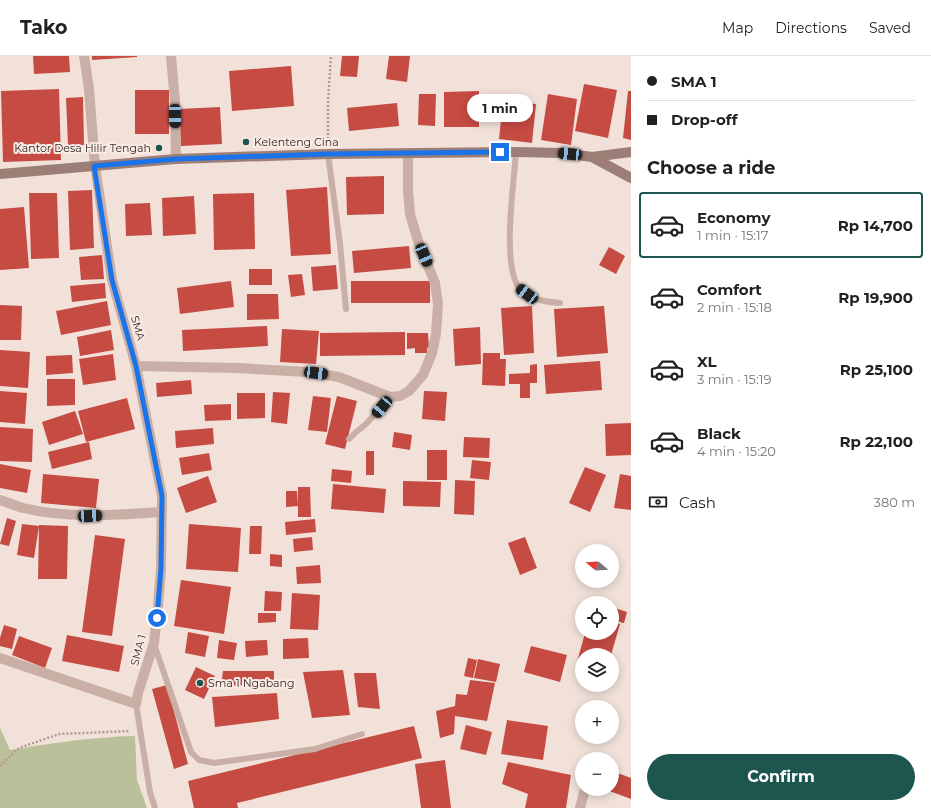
<!DOCTYPE html>
<meta charset="utf-8">
<style>
body{margin:0;font-family:Montserrat,sans-serif;background:#f2f2f2;color:#202124;height:100vh;display:flex;flex-direction:column;font-size:15px;white-space:nowrap}
*{box-sizing:border-box;margin:0}
p{font-size:13px;color:#757577}
.icon{flex:none;width:22px;height:22px;fill:none;stroke:currentColor;stroke-width:2;stroke-linecap:round;stroke-linejoin:round}
.map{position:relative;flex:1;overflow:hidden}
.side{display:flex;flex-direction:column;background:#fff;width:300px}
.side>*{flex:none}
.banner{display:grid;align-content:center;height:88px;padding:0 16px;background:#fff}
.needle{width:26px;rotate:288deg}
.controls{position:absolute;left:575px;top:488px;display:grid;gap:8px}
.controls a{display:grid;place-items:center;width:44px;height:44px;border-radius:50%;background:#fff;box-shadow:0 2px 10px #0003;font-size:20px}
.end{position:absolute;width:18px;height:18px;margin:-9px;border:5px solid #1a73e8;background:#fff;box-shadow:0 0 0 2px #fff}
.from{border-radius:50%}
.bubble{position:absolute;height:28px;border-radius:14px;background:#fff;box-shadow:0 2px 10px #0003;font-size:13px;font-weight:700;line-height:28px;text-align:center}
.car{position:absolute;width:12px;height:24px;margin:-12px -6px;border-radius:5px;box-shadow:0 0 3px 1px #0007;background:linear-gradient(#222 24%,#8ab4d8 0 40%,#222 0 76%,#8ab4d8 0 86%,#222 0)}
.banner b{display:flex;align-items:center;gap:14px;height:38px;font-size:15px}
.banner b+b{border-top:1px solid #e0e0e0}
.banner i{width:10px;height:10px;background:#202124}
ul{padding:0;list-style:none}
li{display:flex;align-items:center;gap:12px;height:66px;margin:0 8px 6px;padding:0 8px;border:2px solid transparent;border-radius:4px}
li div{flex:1}
li b{display:block;font-size:15px}
li em{font-style:normal;font-weight:700}
li.current{border-color:#1c564f}
li>.icon{width:36px;height:36px;stroke-width:1.5}
h2{padding:0 16px;font-size:18px;line-height:48px}
.pay{display:flex;align-items:center;gap:10px;height:44px;padding:0 16px;font-size:15px}
.pay p{margin-inline-start:auto}
.action{display:flex;gap:8px;margin-top:auto;padding:8px 16px}
.action a{flex:1;height:46px;border-radius:24px;background:#1c564f;color:#fff;font-size:16px;font-weight:700;line-height:46px;text-align:center}
header{display:flex;align-items:center;gap:24px;box-sizing:border-box;height:56px;padding:0 20px;background:#fff;border-bottom:1px solid #e0e0e0}
header strong{font-size:19px}
nav{display:flex;gap:22px;margin-inline-start:auto;font-size:14px}
main{display:flex;flex:1;min-height:0}
.map>svg:first-child{display:block}
.green{fill:#bac099}
.building{fill:#c54b43}
.lines{fill:none;stroke-linecap:round;stroke-linejoin:round}
.path{stroke:#b59990;stroke-width:2.5;stroke-dasharray:2 2;stroke-linecap:butt}
.lane{stroke:#c9afa5;stroke-width:6}
.street{stroke:#c9afa5;stroke-width:10}
.secondary{stroke:#9c7e77;stroke-width:10}
.route{stroke:#1a73e8;stroke-width:5}
.poi-dot{fill:#1c564f;stroke:#f9ece5;stroke-width:1.5}
.labels{text-anchor:middle;stroke-width:4;stroke-linejoin:round;paint-order:stroke}
.poi-label{font-size:11px;fill:#352826;stroke:#f9ece5;text-anchor:start}
.street-label{font-size:11px;fill:#352826;stroke:#f9ece5}
</style>
<header>
<strong>Tako</strong>
<nav><a>Map</a><a>Directions</a><a>Saved</a></nav>
</header>
<main>
<div class="map">
<svg width="631" height="752" viewBox="0 0 631 752">
<rect width="100%" height="100%" fill="#f1e1d9"/>
<path class="green" d="M0,672L10,694C52,687 93,681 135,680L137,724L147,752H0Z"/>
<path class="building" d="M33,0H69L70,16L34,18Z
M92,0H137V1L92,4Z
M342,0H359L357,21L340,20Z
M389,0H410L407,26L386,23Z
M291,10L294,50L232,55L229,15Z
M584,28L617,34L608,82L575,75Z
M59,33L61,104L3,106L1,35Z
M135,34H169V78H135Z
M479,35V71H444V36Z
M628,35H631V84L623,82Z
M419,38H436L435,70L418,69Z
M548,38L577,43L571,89L541,84Z
M83,41L84,89H68L66,42Z
M503,45L536,48L532,87L499,83Z
M397,47L399,70L349,75L347,52Z
M220,51L222,88L181,90L179,53Z
M384,120V158L347,159L346,121Z
M327,131L331,198L291,200L286,134Z
M92,134L94,192L70,194L68,135Z
M29,137H57L59,202L31,203Z
M254,137L255,193L214,194L213,138Z
M194,140L196,178L163,180L162,142Z
M150,147L152,179L126,180L125,148Z
M24,151L29,212L0,214V153Z
M409,190L411,212L354,217L352,195Z
M609,191L625,200L616,218L599,209Z
M102,199L104,223L81,224L79,201Z
M336,209L338,233L313,235L311,211Z
M249,213H272V229H249Z
M302,218L305,239L291,241L288,219Z
M231,225L234,251L180,258L177,232Z
M351,225H430V247H351Z
M105,227L106,242L72,246L70,230Z
M247,238H278L279,263L247,264Z
M107,245L111,269L61,279L56,255Z
M0,249L22,250L21,284H0Z
M532,250L534,297L504,299L501,252Z
M604,250L608,297L557,301L554,253Z
M267,270L268,290L183,295L182,274Z
M480,271L481,308L455,310L453,273Z
M282,273L319,275L316,308L280,306Z
M111,274L114,294L80,300L77,281Z
M405,276V299L320,300V277Z
M407,277H428L429,292H427V297H415V292L407,293Z
M0,294L30,296L28,332L0,330Z
M483,297H500V303H506L505,330L482,329Z
M113,298L116,324L83,329L79,303Z
M72,299L73,317L46,319V300Z
M600,305L602,334L546,338L544,309Z
M537,308V327H530V342H520V328H509V318L530,317V309Z
M47,323H75V349L47,350Z
M191,324L192,338L157,341L156,327Z
M0,335L27,337L25,368L0,366Z
M424,335L447,336L445,365L422,363Z
M273,336L290,337L287,368L271,366Z
M237,337H265V362L237,363Z
M313,340L331,342L327,376L308,374Z
M337,340L357,345L345,393L325,388Z
M127,342L135,373L86,386L78,355Z
M231,348V364L205,365L204,349Z
M75,355L83,378L49,389L42,366Z
M631,367V399L606,400L605,368Z
M0,371L33,373L32,406L0,405Z
M213,372L214,388L176,392L175,375Z
M394,376L412,379L410,394L392,391Z
M464,381L490,382L489,402L463,401Z
M89,386L92,403L52,413L48,396Z
M427,394H447V424H427Z
M366,395H374V419H366Z
M209,397L212,414L182,419L179,402Z
M472,404L491,406L489,424L470,422Z
M0,408L31,414L27,437L0,432Z
M585,411L606,419L590,456L569,447Z
M332,413L352,415L351,427L331,425Z
M43,418L99,423L96,452L41,447Z
M620,418L631,420V454L614,452Z
M208,420L217,446L186,457L177,432Z
M455,424L475,425L474,459L454,458Z
M403,425L441,426L440,451L403,450Z
M333,428L386,433L384,457L331,453Z
M298,431H310L311,461H298Z
M286,435H297L298,450L286,451Z
M7,462L16,465L9,490L0,488Z
M315,463L316,476L286,479L285,466Z
M22,468L39,470L34,502L17,499Z
M189,468L241,472L238,516L186,513Z
M39,469L68,470L67,523H38Z
M250,470H262L261,498H249Z
M95,479L125,483L112,580L82,576Z
M312,481L313,494L294,496L293,483Z
M525,481L537,512L520,519L508,487Z
M270,498L282,499V511L270,510Z
M320,509L321,527L297,528L296,511Z
M181,524L231,531L224,578L174,570Z
M265,535L282,536L281,555H264Z
M292,537L320,539L318,574L290,573Z
M612,551L627,556L624,567L612,564Z
M258,557H276V566L258,567Z
M612,566L620,568L611,599H582V608L577,606L585,577H612Z
M4,569L17,573L12,593L0,590V582Z
M188,576L209,580L205,601L185,597Z
M67,579L124,590L119,616L62,605Z
M19,580L52,592L45,612L12,599Z
M308,582L309,602L283,603V583Z
M219,584L237,587L234,604L217,602Z
M267,584L268,599L246,601L245,585Z
M531,590L567,599L560,626L524,616Z
M468,602L477,604L473,622L464,620Z
M478,603L500,608L496,626L474,622Z
M196,611L215,620L204,643L185,634Z
M343,614L350,659L312,662L303,616Z
M223,615H274V628L221,630Z
M354,617H376L380,653L358,651Z
M470,624L495,627L487,665L455,660L454,678L440,682L436,655L455,650L456,638L467,639Z
M167,629L188,708L174,713L152,633Z
M277,637L279,663L215,671L212,641Z
M507,664L548,670L543,704L501,698Z
M466,669L492,676L486,699L460,693Z
M414,670L422,702L237,747L238,752H194L188,725Z
M445,704L451,752H421L415,708Z
M508,706L571,719L566,752H525L528,738L502,728Z
M612,715L631,722V743L604,733H612Z"/>
<g class="lines">
<path class="path" d="M328,87V46L331,0
M0,710L19,692L59,678L130,675"/>
<path class="lane" d="M516,96C514,127 501,211 520,233C530,244 547,246 560,247
M328,98L340,188L346,253
M349,383L355,377L366,368L390,341
M154,588L191,696L199,704L214,707L315,693L362,678
M136,648L150,736L155,752"/>
<path class="street" d="M171,0L175,46L176,103
M136,310L238,312L307,316L339,321L390,341L400,340L409,335L423,319L432,297L436,278L438,248L435,227L418,185L410,158L408,134V98
M0,444C8,446 15,450 23,452C69,463 116,459 162,456
M0,602L136,648L138,637L154,587L158,550L161,512L162,440L136,310L112,224L95,110L89,33L84,0
M580,752L585,733"/>
<path class="secondary" d="M592,101L631,96
M0,118L176,103L328,98L516,96L562,97L592,101L631,122"/>
</g>
<g class="lines">
<path class="route" d="M157,562L161,512L162,440L136,310L112,224L94,110L176,103L328,98L500,96"/>
</g>
<g class="poi-dot">
<circle cx="246" cy="86" r="4"/>
<circle cx="159" cy="92" r="4"/>
<circle cx="200" cy="627" r="4"/>
</g>
<g class="labels">
<g class="poi-label">
<text x="254" y="90">Kelenteng Cina</text>
<text x="151" y="96" text-anchor="end">Kantor Desa Hilir Tengah</text>
<text x="208" y="631">Sma 1 Ngabang</text>
</g>
<g class="street-label">
<text transform="translate(138 272) rotate(74)" y="4">SMA</text>
<text transform="translate(138 594) rotate(-75)" y="4">SMA 1</text>
</g>
</g>
</svg>
<div class="controls">
<a><svg class="needle" viewBox="-14 -14 28 28"><path d="M0-13l5 13h-10z" fill="#e53935"/><path d="M0 13l5-13h-10z" fill="#757577"/></svg></a>
<a><svg class="icon" aria-label="locate" viewBox="0 0 24 24"><circle cx="12" cy="12" r="6"/><path d="M12 2v4M12 18v4M2 12h4M18 12h4"/></svg></a>
<a><svg class="icon" aria-label="layers" viewBox="0 0 24 24"><path d="M12 4l9 5-9 5-9-5zM3 14l9 5 9-5"/></svg></a>
<a>+</a>
<a>−</a>
</div>
<i class="end from" style="left:157px;top:562px"></i>
<i class="end" style="left:500px;top:96px"></i>
<div class="bubble" style="left:467px;top:38px;width:66px">1 min</div>
<i class="car" style="left:175px;top:60px;rotate:179deg"></i>
<i class="car" style="left:570px;top:98px;rotate:275deg"></i>
<i class="car" style="left:424px;top:199px;rotate:157deg"></i>
<i class="car" style="left:527px;top:238px;rotate:307deg"></i>
<i class="car" style="left:316px;top:317px;rotate:97deg"></i>
<i class="car" style="left:382px;top:351px;rotate:220deg"></i>
<i class="car" style="left:90px;top:460px;rotate:87deg"></i>
</div>
<section class="side">
<div class="banner">
<b><i class="from"></i>SMA 1</b>
<b><i></i>Drop-off</b>
</div>
<h2>Choose a ride</h2>
<ul>
<li class="current"><svg class="icon" aria-label="car" viewBox="0 0 24 24"><path d="M5 17H2v-5l4-1 3-4h7l3 4 3 1v5h-3M9 17h6M6 11h13"/><circle cx="7" cy="17" r="2"/><circle cx="17" cy="17" r="2"/></svg><div><b>Economy</b><p>1 min · 15:17</p></div><em>Rp 14,700</em></li>
<li><svg class="icon" aria-label="car" viewBox="0 0 24 24"><path d="M5 17H2v-5l4-1 3-4h7l3 4 3 1v5h-3M9 17h6M6 11h13"/><circle cx="7" cy="17" r="2"/><circle cx="17" cy="17" r="2"/></svg><div><b>Comfort</b><p>2 min · 15:18</p></div><em>Rp 19,900</em></li>
<li><svg class="icon" aria-label="car" viewBox="0 0 24 24"><path d="M5 17H2v-5l4-1 3-4h7l3 4 3 1v5h-3M9 17h6M6 11h13"/><circle cx="7" cy="17" r="2"/><circle cx="17" cy="17" r="2"/></svg><div><b>XL</b><p>3 min · 15:19</p></div><em>Rp 25,100</em></li>
<li><svg class="icon" aria-label="car" viewBox="0 0 24 24"><path d="M5 17H2v-5l4-1 3-4h7l3 4 3 1v5h-3M9 17h6M6 11h13"/><circle cx="7" cy="17" r="2"/><circle cx="17" cy="17" r="2"/></svg><div><b>Black</b><p>4 min · 15:20</p></div><em>Rp 22,100</em></li>
</ul>
<div class="pay"><svg class="icon" aria-label="cash" viewBox="0 0 24 24"><path d="M3 7h18v10H3z"/><circle cx="12" cy="12" r="2"/></svg>Cash<p>380 m</p></div>
<div class="action"><a>Confirm</a></div>
</section>
</main>
